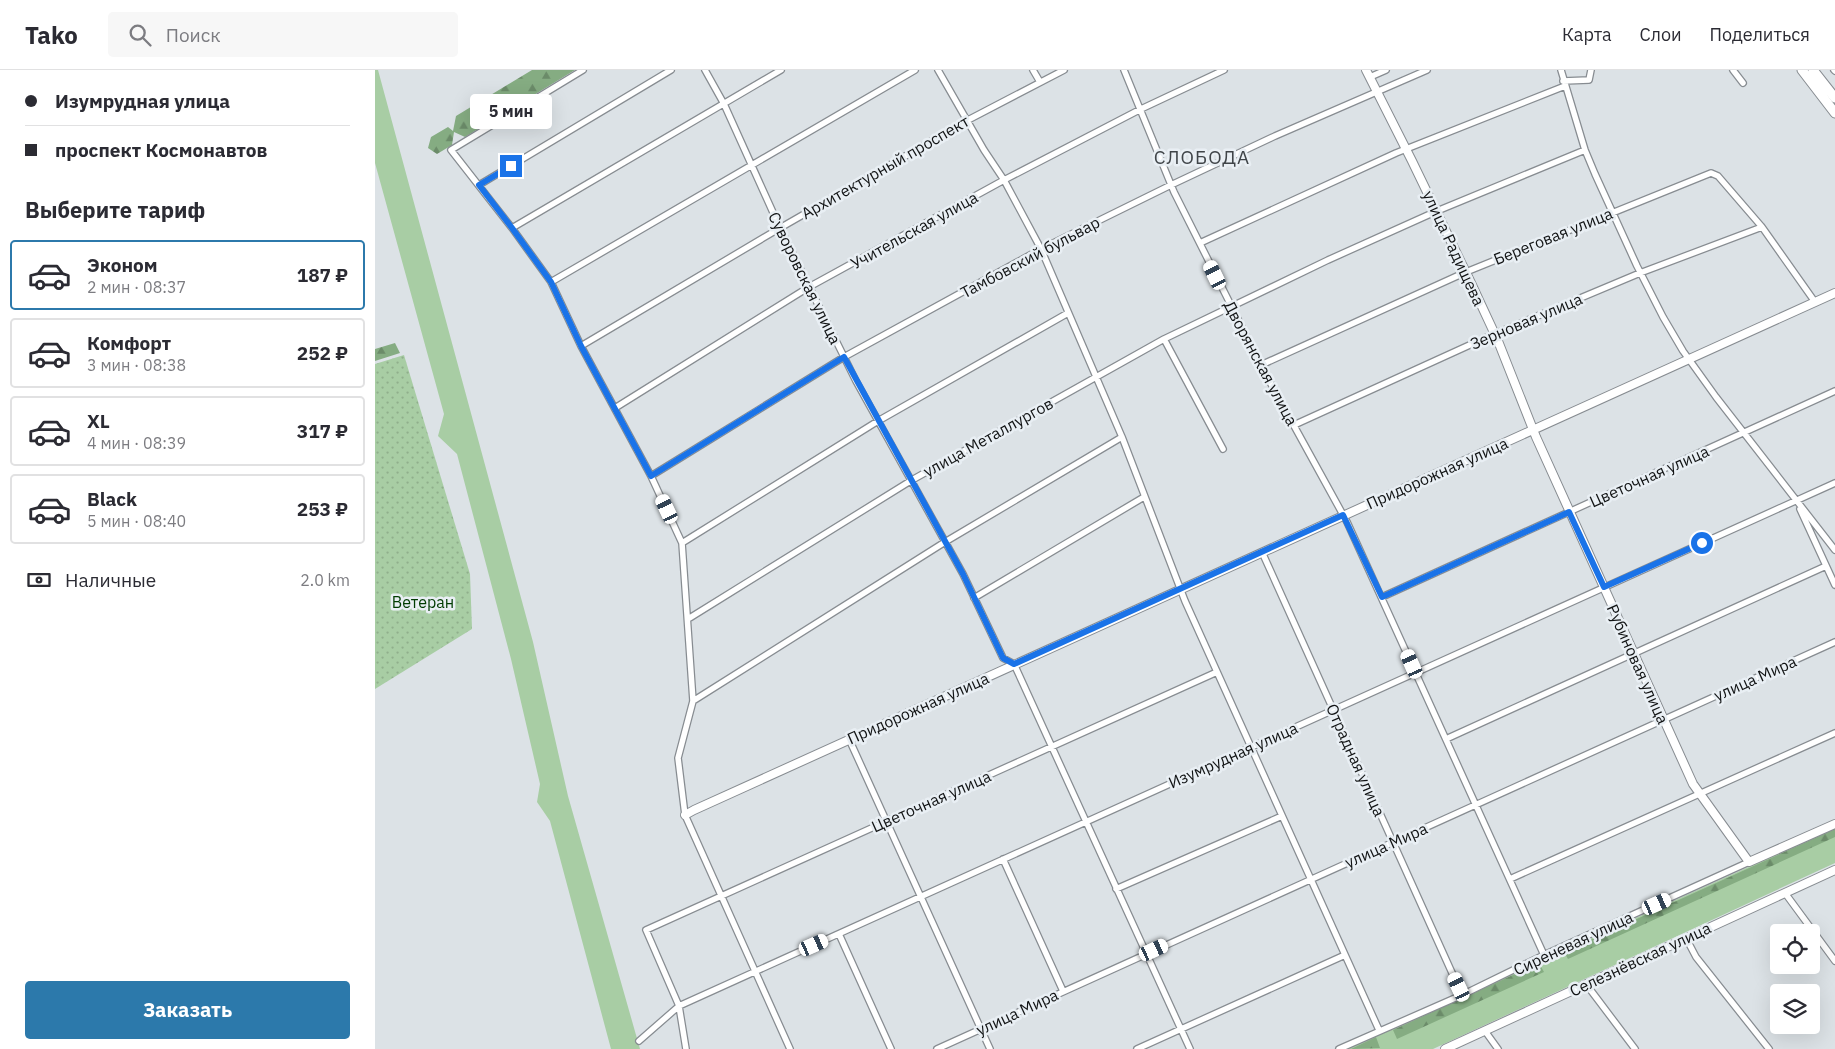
<!DOCTYPE html>
<html lang="ru">
<meta charset="utf-8">
<style>
body{margin:0;font-family:"IBM Plex Sans",sans-serif;background:#f7f7f7;color:#2b2b33;height:100vh;display:flex;flex-direction:column;font-size:19px;white-space:nowrap}
*{box-sizing:border-box;margin:0}
p{font-size:16px;color:#7c7c81}
.icon{flex:none;width:28px;height:28px;fill:none;stroke:currentColor;stroke-width:2;stroke-linecap:round;stroke-linejoin:round}
.map{position:relative;flex:1;overflow:hidden}
.drawer{display:flex;flex-direction:column;background:#fff;width:375px}
.drawer>*{flex:none}
.top-card{display:grid;align-content:center;height:110px;padding:0 25px;background:#fff}
.controls{position:absolute;left:1395px;top:854px;display:grid;gap:10px}
.controls a{display:grid;place-items:center;width:50px;height:50px;border-radius:5px;background:#fff;box-shadow:0 5px 20px #0002;font-size:25px}
.end{position:absolute;width:22px;height:22px;margin:-11px;border:6px solid #1a73e8;background:#fff;box-shadow:0 0 0 2px #fff}
.from{border-radius:50%}
.bubble{position:absolute;height:35px;border-radius:5px;background:#fff;box-shadow:0 5px 20px #0002;font-size:16px;font-weight:700;line-height:35px;text-align:center}
.car{position:absolute;width:15px;height:30px;margin:-15px -8px;border-radius:6px;box-shadow:0 0 4px 1px #0007;background:linear-gradient(#fff 24%,#345 0 40%,#fff 0 76%,#345 0 86%,#fff 0)}
.top-card b{display:flex;align-items:center;gap:18px;height:48px;font-size:19px}
.top-card b+b{border-top:1px solid #e1e1e2}
.top-card i{width:12px;height:12px;background:#2b2b33}
ul{padding:0;list-style:none}
li{display:flex;align-items:center;gap:15px;height:70px;margin:0 10px 8px;padding:0 15px;border:2px solid #e1e1e2;border-radius:5px}
li div{flex:1}
li b{display:block;font-size:19px}
li em{font-style:normal;font-weight:700}
li.active{border-color:#2c79ab}
li>.icon{width:45px;height:45px;stroke-width:1.5}
h2{padding:0 25px;font-size:22px;line-height:60px}
.pay{display:flex;align-items:center;gap:12px;height:55px;padding:0 25px;font-size:19px}
.pay p{margin-inline-start:auto}
.cta{display:flex;gap:10px;margin-top:auto;padding:10px 25px}
.cta a{flex:1;height:58px;border-radius:5px;background:#2c79ab;color:#fff;font-size:20px;font-weight:700;line-height:58px;text-align:center}
header{display:flex;align-items:center;gap:30px;box-sizing:border-box;height:70px;padding:0 25px;background:#fff;border-bottom:1px solid #e1e1e2}
header strong{font-size:24px}
nav{display:flex;gap:28px;margin-inline-start:auto;font-size:18px}
.search{width:350px;height:45px;background:#f7f7f7;display:flex;align-items:center;gap:12px;box-sizing:border-box;padding:0 18px;border-radius:5px;color:#7c7c81;font-size:19px}
main{display:flex;flex:1;min-height:0}
.map>svg:first-child{display:block}
.green{fill:#a8cda4}
.forest{fill:url(#forest-firs)}
.garden{fill:url(#garden-dots)}
.lines{fill:none;stroke-linecap:round;stroke-linejoin:round}
.street-casing{stroke:#878c91;stroke-width:8}
.secondary-casing{stroke:#878c91;stroke-width:10}
.primary-casing{stroke:#878c91;stroke-width:11}
.street{stroke:#fff;stroke-width:5.5}
.secondary{stroke:#fff;stroke-width:8}
.primary{stroke:#fff;stroke-width:9}
.route{stroke:#1a73e8;stroke-width:6}
.labels{text-anchor:middle;stroke-width:5;stroke-linejoin:round;paint-order:stroke}
.street-label{font-size:16px;fill:#111314;stroke:#e9eff4}
.park-label{font-size:16px;fill:#003c01;stroke:#e9eff4}
.quarter-label{font-size:19px;letter-spacing:1px;fill:#404549;stroke:#e9eff4}
</style>
<header>
<strong>Tako</strong>
<div class="search"><svg class="icon" aria-label="search" viewBox="0 0 24 24"><circle cx="10" cy="10" r="6"/><path d="M15 15l6 6"/></svg>Поиск</div>
<nav><a>Карта</a><a>Слои</a><a>Поделиться</a></nav>
</header>
<main>
<section class="drawer">
<div class="top-card">
<b><i class="from"></i>Изумрудная улица</b>
<b><i></i>проспект Космонавтов</b>
</div>
<h2>Выберите тариф</h2>
<ul>
<li class="active"><svg class="icon" aria-label="car" viewBox="0 0 24 24"><path d="M5 17H2v-5l4-1 3-4h7l3 4 3 1v5h-3M9 17h6M6 11h13"/><circle cx="7" cy="17" r="2"/><circle cx="17" cy="17" r="2"/></svg><div><b>Эконом</b><p>2 мин · 08:37</p></div><em>187 ₽</em></li>
<li><svg class="icon" aria-label="car" viewBox="0 0 24 24"><path d="M5 17H2v-5l4-1 3-4h7l3 4 3 1v5h-3M9 17h6M6 11h13"/><circle cx="7" cy="17" r="2"/><circle cx="17" cy="17" r="2"/></svg><div><b>Комфорт</b><p>3 мин · 08:38</p></div><em>252 ₽</em></li>
<li><svg class="icon" aria-label="car" viewBox="0 0 24 24"><path d="M5 17H2v-5l4-1 3-4h7l3 4 3 1v5h-3M9 17h6M6 11h13"/><circle cx="7" cy="17" r="2"/><circle cx="17" cy="17" r="2"/></svg><div><b>XL</b><p>4 мин · 08:39</p></div><em>317 ₽</em></li>
<li><svg class="icon" aria-label="car" viewBox="0 0 24 24"><path d="M5 17H2v-5l4-1 3-4h7l3 4 3 1v5h-3M9 17h6M6 11h13"/><circle cx="7" cy="17" r="2"/><circle cx="17" cy="17" r="2"/></svg><div><b>Black</b><p>5 мин · 08:40</p></div><em>253 ₽</em></li>
</ul>
<div class="pay"><svg class="icon" aria-label="cash" viewBox="0 0 24 24"><path d="M3 7h18v10H3z"/><circle cx="12" cy="12" r="2"/></svg>Наличные<p>2.0 km</p></div>
<div class="cta"><a>Заказать</a></div>
</section>
<div class="map">
<svg width="1460" height="979" viewBox="0 0 1460 979">
<defs>
<pattern id="forest-firs" width="22" height="20" patternUnits="userSpaceOnUse" patternTransform="scale(1.25)"><rect width="22" height="20" fill="#85ac82"/><path d="M5 1l3.5 6h-7zM16 11l3.5 6h-7z" fill="#6b8b69"/></pattern>
<pattern id="garden-dots" width="8" height="8" patternUnits="userSpaceOnUse" patternTransform="scale(1.25)"><rect width="8" height="8" fill="#a8cda4"/><path d="M2 2h.1M6 6h.1" fill="none" stroke="#90af8c" stroke-width="1.8" stroke-linecap="round"/></pattern>
</defs>
<rect width="100%" height="100%" fill="#dce2e6"/>
<path class="green" d="M0,0H3L158,572L193,726L265,979H236L175,751L162,732L165,714L136,589L82,384L63,366L69,344L0,93Z
M1460,758V793L1058,979H971Z"/>
<path class="forest" d="M157,0H200L90,67L79,62L77,75L62,84L53,78L56,67L73,57L78,61L81,46Z
M20,273L25,283L0,291V279Z
M1460,759V767L1193,889L1189,882Z
M1164,893L1169,902L1022,969L1018,960Z
M1001,967L1005,978L976,979Z"/>
<path class="garden" d="M29,285L95,504L97,559L0,619V294Z"/>
<g class="lines">
<g class="street-casing">
<path id="street" d="M208,0L76,80L137,158L176,212L206,276L276,406L307,473L318,631L303,688L310,745L415,979
M330,0L349,34L405,158L481,311L588,504L628,588L639,594L815,979
M563,0L609,80L629,110L666,179L747,367L810,531L1004,960
M658,0L665,12
M749,0L799,122L890,303L972,452L1169,885
M1186,0L1210,80L1220,104L1262,196L1288,247L1308,281L1341,327L1460,480
M1358,0L1368,13
M1459,0L1460,1
M995,7L1011,0
M1188,11L1214,10L1216,0
M104,115L296,0
M137,158L406,0
M825,173L1021,83L1190,16
M176,212L540,0
M206,276L405,158L593,50L689,0
M886,295L1091,202L1336,103L1343,106L1387,157L1440,232
M240,338L434,217L629,110L766,39L849,0
M919,355L1110,268L1265,203L1387,157
M848,379L789,269L953,190L1062,141L1210,80
M276,406L469,287L666,179L796,115L900,66L1052,0
M1425,439L1460,515
M307,473L503,351L693,243
M887,482L1087,925
M1007,527L1460,321
M599,528L769,427
M313,549L537,410L789,269
M318,631L570,472L747,367
M474,669L615,979
M1071,669L1451,496
M628,789L688,921
M1135,809L1460,663
M741,819L907,746
M1410,823L1460,891
M464,864L516,979
M1311,868L1321,887L1394,979
M1211,914L1260,979
M1110,961L1123,979
M264,971L304,936L1460,413
M311,979L304,936L271,860L842,602
M562,979L1460,572
M762,979L970,885
M964,979L1087,925L1169,885L1374,792"/>
</g>
<g class="secondary-casing">
<path id="secondary" d="M991,0L1037,91L1096,213L1123,271L1161,367L1318,714L1374,792L1460,754
M310,745L319,740L1460,223
M1070,979L1460,800"/>
</g>
<g class="primary-casing">
<path id="primary" d="M1427,0L1460,43
M1438,0L1460,28"/>
</g>
<use href="#street" class="street"/>
<use href="#secondary" class="secondary"/>
<use href="#primary" class="primary"/>
</g>
<g class="lines">
<path class="route" d="M136,96L104,115L137,158L176,212L206,276L276,406L469,287L588,504L628,588L639,594L968,445L1007,527L1194,442L1229,517L1327,473"/>
</g>
<g class="labels">
<g class="street-label">
<text transform="translate(510 97) rotate(-30)" y="6">Архитектурный проспект</text>
<text transform="translate(539 160) rotate(-29)" y="6">Учительская улица</text>
<text transform="translate(1178 166) rotate(-22)" y="6">Береговая улица</text>
<text transform="translate(1079 178) rotate(65)" y="6">улица Радищева</text>
<text transform="translate(655 187) rotate(-28)" y="6">Тамбовский бульвар</text>
<text transform="translate(430 208) rotate(64)" y="6">Суворовская улица</text>
<text transform="translate(1151 251) rotate(-23)" y="6">Зерновая улица</text>
<text transform="translate(886 293) rotate(62)" y="6">Дворянская улица</text>
<text transform="translate(613 367) rotate(-29)" y="6">улица Металлургов</text>
<text transform="translate(1062 403) rotate(-24)" y="6">Придорожная улица</text>
<text transform="translate(1274 406) rotate(-24)" y="6">Цветочная улица</text>
<text transform="translate(1263 594) rotate(66)" y="6">Рубиновая улица</text>
<text transform="translate(1380 608) rotate(-24)" y="6">улица Мира</text>
<text transform="translate(543 638) rotate(-24)" y="6">Придорожная улица</text>
<text transform="translate(858 685) rotate(-24)" y="6">Изумрудная улица</text>
<text transform="translate(981 690) rotate(66)" y="6">Отрадная улица</text>
<text transform="translate(556 731) rotate(-24)" y="6">Цветочная улица</text>
<text transform="translate(1011 775) rotate(-24)" y="6">улица Мира</text>
<text transform="translate(1198 873) rotate(-25)" y="6">Сиреневая улица</text>
<text transform="translate(1265 889) rotate(-25)" y="6">Селезнёвская улица</text>
<text transform="translate(642 942) rotate(-25)" y="6">улица Мира</text>
</g>
<g class="park-label">
<text x="48" y="538">Ветеран</text>
</g>
<g class="quarter-label">
<text x="827" y="94">СЛОБОДА</text>
</g>
</g>
</svg>
<div class="controls">
<a><svg class="icon" aria-label="locate" viewBox="0 0 24 24"><circle cx="12" cy="12" r="6"/><path d="M12 2v4M12 18v4M2 12h4M18 12h4"/></svg></a>
<a><svg class="icon" aria-label="layers" viewBox="0 0 24 24"><path d="M12 4l9 5-9 5-9-5zM3 14l9 5 9-5"/></svg></a>
</div>
<i class="end from" style="left:1327px;top:473px"></i>
<i class="end" style="left:136px;top:96px"></i>
<div class="bubble" style="left:95px;top:24px;width:82px">5 мин</div>
<i class="car" style="left:840px;top:205px;rotate:334deg"></i>
<i class="car" style="left:292px;top:439px;rotate:335deg"></i>
<i class="car" style="left:1037px;top:594px;rotate:336deg"></i>
<i class="car" style="left:1282px;top:834px;rotate:66deg"></i>
<i class="car" style="left:439px;top:875px;rotate:66deg"></i>
<i class="car" style="left:779px;top:880px;rotate:65deg"></i>
<i class="car" style="left:1084px;top:917px;rotate:335deg"></i>
</div>
</main>
